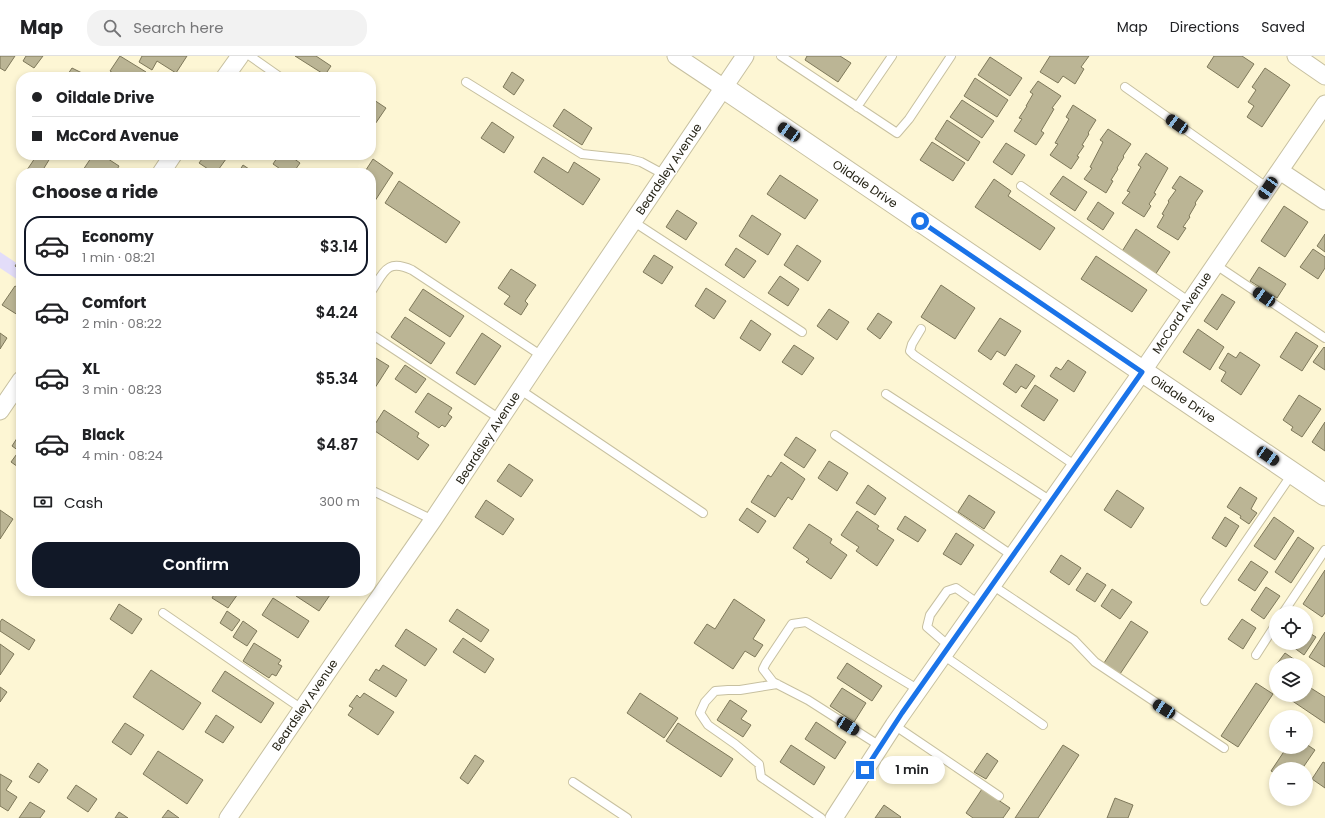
<!DOCTYPE html>
<meta charset="utf-8">
<style>
body{margin:0;font-family:Poppins,sans-serif;background:#f2f2f2;color:#202124;height:100vh;display:flex;flex-direction:column;font-size:15px;white-space:nowrap}
*{box-sizing:border-box;margin:0}
p{font-size:13px;color:#757577}
.icon{flex:none;width:22px;height:22px;fill:none;stroke:currentColor;stroke-width:2;stroke-linecap:round;stroke-linejoin:round}
.map{position:relative;flex:1;overflow:hidden}
.side{position:absolute;left:16px;top:112px;width:360px;height:428px;display:flex;flex-direction:column;background:#fff;border-radius:16px;box-shadow:0 2px 6px #0003}
.side>*{flex:none}
.hud{position:absolute;left:16px;top:16px;width:360px;height:88px;border-radius:16px;box-shadow:0 2px 6px #0003;display:grid;align-content:center;height:88px;padding:0 16px;background:#fff}
.tools{position:absolute;left:1269px;top:550px;display:grid;gap:8px}
.tools a{display:grid;place-items:center;width:44px;height:44px;border-radius:50%;background:#fff;box-shadow:0 2px 6px #0003;font-size:20px}
.end{position:absolute;width:18px;height:18px;margin:-9px;border:5px solid #1a73e8;background:#fff;box-shadow:0 0 0 2px #fff}
.from{border-radius:50%}
.bubble{position:absolute;height:28px;border-radius:14px;background:#fff;box-shadow:0 2px 6px #0003;font-size:13px;font-weight:600;line-height:28px;text-align:center}
.car{position:absolute;width:12px;height:24px;margin:-12px -6px;border-radius:5px;box-shadow:0 0 3px 1px #0007;background:linear-gradient(#222 24%,#8ab4d8 0 40%,#222 0 76%,#8ab4d8 0 86%,#222 0)}
.hud b{display:flex;align-items:center;gap:14px;height:38px;font-size:15px}
.hud b+b{border-top:1px solid #e0e0e0}
.hud i{width:10px;height:10px;background:#202124}
ul{padding:0;list-style:none}
li{display:flex;align-items:center;gap:12px;height:60px;margin:0 8px 6px;padding:0 8px;border:2px solid transparent;border-radius:16px}
li div{flex:1}
li b{display:block;font-size:15px}
li em{font-style:normal;font-weight:600}
li.on{border-color:#111827}
li>.icon{width:36px;height:36px;stroke-width:1.5}
h2{padding:0 16px;font-size:18px;line-height:48px}
.pay{display:flex;align-items:center;gap:10px;height:44px;padding:0 16px;font-size:15px}
.pay p{margin-inline-start:auto}
.action{display:flex;gap:8px;margin-top:auto;padding:8px 16px}
.action a{flex:1;height:46px;border-radius:16px;background:#111827;color:#fff;font-size:16px;font-weight:600;line-height:46px;text-align:center}
header{display:flex;align-items:center;gap:24px;box-sizing:border-box;height:56px;padding:0 20px;background:#fff;border-bottom:1px solid #e0e0e0}
header strong{font-size:19px}
nav{display:flex;gap:22px;margin-inline-start:auto;font-size:14px}
.search{width:280px;height:36px;background:#f2f2f2;display:flex;align-items:center;gap:10px;box-sizing:border-box;padding:0 14px;border-radius:16px;color:#757577;font-size:15px}
.map>svg:first-child{display:block}
.green{fill:#e3ddf9}
.building{fill:#bbb595;stroke:#7e785a}
.lines{fill:none;stroke-linecap:round;stroke-linejoin:round}
.service-casing{stroke:#c7c0a0;stroke-width:10}
.minor-casing{stroke:#c7c0a0;stroke-width:19}
.tertiary-casing{stroke:#c7c0a0;stroke-width:23}
.service{stroke:#fff;stroke-width:8}
.minor{stroke:#fff;stroke-width:17}
.tertiary{stroke:#fff;stroke-width:21}
.route{stroke:#1a73e8;stroke-width:5}
.labels{text-anchor:middle;stroke-width:3;stroke-linejoin:round;paint-order:stroke}
.street-label{font-size:12px;fill:#262417;stroke:#fff}
</style>
<header>
<strong>Map</strong>
<div class="search"><svg class="icon" aria-label="search" viewBox="0 0 24 24"><circle cx="10" cy="10" r="6"/><path d="M15 15l6 6"/></svg>Search here</div>
<nav><a>Map</a><a>Directions</a><a>Saved</a></nav>
</header>
<div class="map">
<svg width="1325" height="762" viewBox="0 0 1325 762">
<rect width="100%" height="100%" fill="#fdf6d4"/>
<path class="green" d="M0,196L21,210V226L0,212Z"/>
<path class="building" d="M0,0H15L5,15L0,12Z
M26,0H43L34,12L23,5Z
M120,0L146,16L143,21H119L110,15Z
M142,0H187L176,17L157,5L152,14L139,6Z
M295,0H316L331,10L325,19Z
M807,0H840L851,7L838,26L805,4Z
M1050,0H1089L1081,11L1084,13L1075,28L1063,20L1058,27L1040,16Z
M1214,0H1242L1254,8L1238,32L1207,11Z
M990,1L1022,22L1010,40L978,19Z
M72,12L82,17L79,21H66Z
M1265,12L1290,29L1262,71L1247,61L1254,50L1248,46L1256,34L1252,31Z
M512,16L524,24L514,39L503,31Z
M975,22L1008,44L997,61L964,40Z
M1038,25L1061,40L1052,52L1054,53L1041,75L1044,77L1036,89L1014,75L1022,63L1019,62L1027,50H1026L1033,38L1030,36Z
M371,42L386,52L371,74Z
M962,44L994,65L982,82L950,61Z
M1073,49L1096,64L1088,77L1089,78L1082,89L1084,90L1077,100L1079,101L1071,113L1050,99L1058,88L1055,87L1069,63L1066,61Z
M564,53L592,72L582,89L553,70Z
M947,64L980,86L968,105L935,83Z
M492,66L514,81L504,97L481,82Z
M1108,73L1131,88L1123,100L1124,101L1117,112L1118,113L1111,124L1113,125L1106,137L1084,123L1092,112L1090,111L1103,86L1100,84Z
M932,86L965,107L953,125L920,104Z
M1006,87L1025,99L1012,119L993,106Z
M1146,97L1168,112L1154,137L1156,138L1149,148L1151,150L1144,161L1122,147L1130,136L1127,135L1141,111L1138,109Z
M37,99H52L41,117H25Z
M93,99H102L119,110L115,117H81Z
M205,99H221L226,103L216,117H214L199,107Z
M279,99H289L300,107L293,117H286L273,108Z
M543,101L568,117L574,106L600,123L583,149L534,116Z
M373,103L393,117L371,151V117H364Z
M243,109L255,117H238Z
M780,119L818,144L805,163L767,138Z
M1063,120L1087,136L1075,155L1050,138Z
M1180,120L1203,135L1195,147L1196,148L1189,160L1190,161L1183,171L1186,172L1178,184L1157,171L1164,159L1162,158L1169,146L1168,145L1176,134L1172,132Z
M994,123L1011,135L1008,140L1055,172L1040,194L975,151Z
M399,125L460,166L446,187L385,147Z
M1098,146L1114,157L1103,174L1087,163Z
M1284,150L1308,166L1285,201L1261,185Z
M677,154L697,167L686,184L666,171Z
M752,159L781,178L768,199L739,180Z
M1136,173L1170,196L1155,219L1121,197Z
M1325,178V196L1317,190Z
M797,189L821,205L808,225L784,209Z
M736,192L756,205L744,222L725,209Z
M1313,193L1325,201V212L1318,223L1300,211Z
M654,199L673,211L662,228L643,216Z
M1096,200L1147,234L1132,256L1081,223Z
M21,201V215L15,210Z
M1259,211L1286,228L1277,242L1250,225Z
M511,213L536,229L525,245L528,248L521,259L504,248L510,240L498,232Z
M780,220L799,233L788,250L768,237Z
M941,229L975,252L955,283L921,261Z
M15,230L21,233V261L2,249Z
M706,232L726,245L714,263L695,250Z
M423,233L464,260L450,281L409,254Z
M1222,238L1235,246L1217,274L1204,265Z
M829,253L849,266L837,284L817,270Z
M878,257L892,266L880,283L867,273Z
M405,261L445,287L431,308L391,281Z
M1000,262L1021,275L1005,300L997,295L991,304L978,295Z
M751,264L771,278L760,295L740,282Z
M1198,273L1224,291L1210,314L1183,296Z
M1296,276L1318,290L1302,315L1280,301Z
M0,277L7,282L0,293Z
M482,277L501,290L475,329L456,317Z
M794,289L814,302L802,319L782,306Z
M1324,291L1325,292V314L1313,306Z
M1240,296L1260,309L1241,339L1221,325L1226,316L1219,312L1228,297L1236,302Z
M371,299L389,310L371,338Z
M1068,304L1086,316L1074,336L1050,320L1056,311L1061,314Z
M1016,308L1035,320L1026,333L1021,330L1016,337L1003,328Z
M405,309L426,323L416,337L395,323Z
M1035,329L1058,344L1044,365L1021,350Z
M428,337L452,352L448,358L452,361L445,371L442,369L439,372L415,356Z
M1299,339L1321,353L1302,381L1291,374L1293,371L1283,364Z
M384,354L419,377L417,381L429,389L418,404L372,373Z
M1325,366V395L1312,386Z
M21,376V413L11,406L19,395L12,390Z
M796,381L816,394L804,412L784,399Z
M829,405L848,417L837,435L818,422Z
M781,406L805,423L792,444L788,441L775,461L751,446L768,419L771,421Z
M509,408L533,424L521,441L497,425Z
M868,429L886,442L875,459L856,447Z
M1240,431L1257,442L1251,453L1257,457L1249,468L1240,462L1241,460L1227,451Z
M1117,434L1144,452L1131,472L1104,454Z
M969,439L995,456L984,473L958,456Z
M486,444L514,463L503,479L475,461Z
M747,452L766,465L758,477L739,464Z
M0,454L13,463L0,483Z
M857,455L879,470L877,473L894,484L877,510L856,495L859,491L841,479Z
M905,460L926,474L918,486L897,473Z
M1225,461L1239,470L1226,491L1212,482Z
M1274,461L1294,475L1275,504L1254,490Z
M809,468L832,483L830,487L847,499L831,523L806,506L809,503L793,492Z
M956,477L974,489L961,509L943,498Z
M1298,481L1314,492L1291,527L1275,516Z
M1061,499L1081,512L1069,529L1050,516Z
M1251,505L1268,516L1255,535L1238,524Z
M1325,514V557L1322,561L1303,548Z
M1087,517L1106,529L1095,546L1076,534Z
M1266,531L1280,540L1264,563L1251,554Z
M1112,533L1132,546L1120,563L1101,550Z
M216,535H240L228,552L212,542Z
M299,535H330L332,536L319,555L296,540Z
M273,542L309,565L298,582L262,559Z
M734,543L765,564L753,583L763,589L755,601L745,595L733,613L694,587L707,568L715,573Z
M119,548L142,563L132,578L110,563Z
M457,553L489,574L481,586L449,565Z
M227,555L240,564L232,575L220,567Z
M2,563L35,584L29,594L0,575V566Z
M1242,563L1256,572L1243,593L1228,583Z
M243,565L257,575L247,590L233,581Z
M1131,565L1148,576L1120,618L1104,607Z
M406,573L437,593L425,610L395,590Z
M1306,575L1316,581L1304,599L1293,591L1295,587H1306Z
M1325,576V611L1309,601Z
M463,582L494,603L485,617L453,596Z
M254,587L281,604L278,608L282,610L276,620L272,618L269,622L243,605Z
M0,588L14,598L0,619Z
M1285,597L1298,606L1296,609H1276Z
M847,607L882,630L872,645L837,622Z
M383,609L407,624L396,641L369,624L376,613L379,615Z
M151,614L201,647L183,674L133,641Z
M225,615L274,647L261,667L212,635Z
M1256,627L1273,638L1238,691L1221,680Z
M1306,629L1325,641V667L1285,640L1286,639H1306Z
M0,631L7,636L0,646Z
M842,632L866,647L854,666L830,650Z
M364,637L394,656L378,679L348,659L353,652L349,650L357,639L360,642Z
M640,637L678,662L664,682L627,657Z
M730,644L747,655L741,663L751,669L743,681L717,664Z
M216,659L234,671L223,687L205,676Z
M816,666L846,686L835,703L805,683Z
M125,667L144,679L131,699L112,686Z
M678,667L733,703L721,721L666,685Z
M1306,688L1315,694L1302,713H1276V718L1271,715L1287,691H1306Z
M791,689L825,711L814,729L780,706Z
M1063,689L1079,699L1038,762H1015Z
M158,695L203,724L187,748L143,718Z
M987,697L998,705L986,723L974,716Z
M475,699L484,705L468,728L460,722Z
M1323,706L1325,707V732L1312,723Z
M38,707L48,714L39,727L29,721Z
M0,718L12,725L6,734L17,741L8,755L0,750Z
M76,729L97,743L88,756L67,742Z
M982,733L1010,752L1003,762H973L966,757Z
M1115,742L1133,749L1128,762H1107Z
M30,746L45,755L40,762H19Z
M884,749L901,761L900,762H875Z
M168,754L179,762H162Z
M119,756L128,762H115Z"/>
<g class="lines">
<g class="service-casing">
<path id="service" d="M250,0L280,21
M781,0L897,77L909,63L951,0
M466,26L582,98L629,103L641,106L665,119
M1125,31L1268,132
M857,51L892,0
M1021,130L1190,246
M634,166L802,276
M1216,209L1325,282
M371,236C384,217 386,202 412,214L542,300
M921,273L912,288L910,295L914,299L1076,410
M371,278L500,363
M519,333L703,457
M886,338L1051,445
M835,379L1013,500
M371,434L433,464
M992,529L1074,584L1095,606L1224,692
M1205,545L1292,418
M163,557L302,653
M1283,557L1325,494
M949,590L927,571L930,559L947,535L956,532L979,548
M943,599L1043,669
M1256,599L1276,568
M777,628L740,634H728L715,635L705,646L700,657L708,669L735,688L759,708L761,721L821,762
M894,669L999,740
M880,690L808,644L773,626L763,613L766,607L792,568L806,566L919,634
M573,726L627,762"/>
</g>
<g class="minor-casing">
<path id="minor" d="M676,0L724,32
M1296,0L1325,20
M225,21L240,0
M1280,115L1325,145
M161,117L173,99
M0,355L21,324
M228,762L333,608L433,464L542,300L745,0
M834,762L894,669L1142,316L1325,48"/>
</g>
<g class="tertiary-casing">
<path id="tertiary" d="M724,32L1325,439"/>
</g>
<use href="#service" class="service"/>
<use href="#minor" class="minor"/>
<use href="#tertiary" class="tertiary"/>
</g>
<g class="lines">
<path class="route" d="M865,714L902,657L1142,316L920,165"/>
</g>
<g class="labels">
<g class="street-label">
<text transform="translate(669 113) rotate(-56)" y="4">Beardsley Avenue</text>
<text transform="translate(865 128) rotate(34)" y="4">Oildale Drive</text>
<text transform="translate(1182 257) rotate(-56)" y="4">McCord Avenue</text>
<text transform="translate(1183 343) rotate(34)" y="4">Oildale Drive</text>
<text transform="translate(488 382) rotate(-57)" y="4">Beardsley Avenue</text>
<text transform="translate(305 649) rotate(-56)" y="4">Beardsley Avenue</text>
</g>
</g>
</svg>
<div class="tools">
<a><svg class="icon" aria-label="locate" viewBox="0 0 24 24"><circle cx="12" cy="12" r="6"/><path d="M12 2v4M12 18v4M2 12h4M18 12h4"/></svg></a>
<a><svg class="icon" aria-label="layers" viewBox="0 0 24 24"><path d="M12 4l9 5-9 5-9-5zM3 14l9 5 9-5"/></svg></a>
<a>+</a>
<a>−</a>
</div>
<i class="end from" style="left:920px;top:165px"></i>
<i class="end" style="left:865px;top:714px"></i>
<div class="bubble" style="left:879px;top:700px;width:66px">1 min</div>
<i class="car" style="left:1177px;top:68px;rotate:305deg"></i>
<i class="car" style="left:789px;top:76px;rotate:304deg"></i>
<i class="car" style="left:1268px;top:132px;rotate:214deg"></i>
<i class="car" style="left:1264px;top:241px;rotate:304deg"></i>
<i class="car" style="left:1268px;top:400px;rotate:124deg"></i>
<i class="car" style="left:1164px;top:653px;rotate:303deg"></i>
<i class="car" style="left:848px;top:670px;rotate:121deg"></i>
<div class="hud">
<b><i class="from"></i>Oildale Drive</b>
<b><i></i>McCord Avenue</b>
</div>
<section class="side">
<h2>Choose a ride</h2>
<ul>
<li class="on"><svg class="icon" aria-label="car" viewBox="0 0 24 24"><path d="M5 17H2v-5l4-1 3-4h7l3 4 3 1v5h-3M9 17h6M6 11h13"/><circle cx="7" cy="17" r="2"/><circle cx="17" cy="17" r="2"/></svg><div><b>Economy</b><p>1 min · 08:21</p></div><em>$3.14</em></li>
<li><svg class="icon" aria-label="car" viewBox="0 0 24 24"><path d="M5 17H2v-5l4-1 3-4h7l3 4 3 1v5h-3M9 17h6M6 11h13"/><circle cx="7" cy="17" r="2"/><circle cx="17" cy="17" r="2"/></svg><div><b>Comfort</b><p>2 min · 08:22</p></div><em>$4.24</em></li>
<li><svg class="icon" aria-label="car" viewBox="0 0 24 24"><path d="M5 17H2v-5l4-1 3-4h7l3 4 3 1v5h-3M9 17h6M6 11h13"/><circle cx="7" cy="17" r="2"/><circle cx="17" cy="17" r="2"/></svg><div><b>XL</b><p>3 min · 08:23</p></div><em>$5.34</em></li>
<li><svg class="icon" aria-label="car" viewBox="0 0 24 24"><path d="M5 17H2v-5l4-1 3-4h7l3 4 3 1v5h-3M9 17h6M6 11h13"/><circle cx="7" cy="17" r="2"/><circle cx="17" cy="17" r="2"/></svg><div><b>Black</b><p>4 min · 08:24</p></div><em>$4.87</em></li>
</ul>
<div class="pay"><svg class="icon" aria-label="cash" viewBox="0 0 24 24"><path d="M3 7h18v10H3z"/><circle cx="12" cy="12" r="2"/></svg>Cash<p>300 m</p></div>
<div class="action"><a>Confirm</a></div>
</section>
</div>
